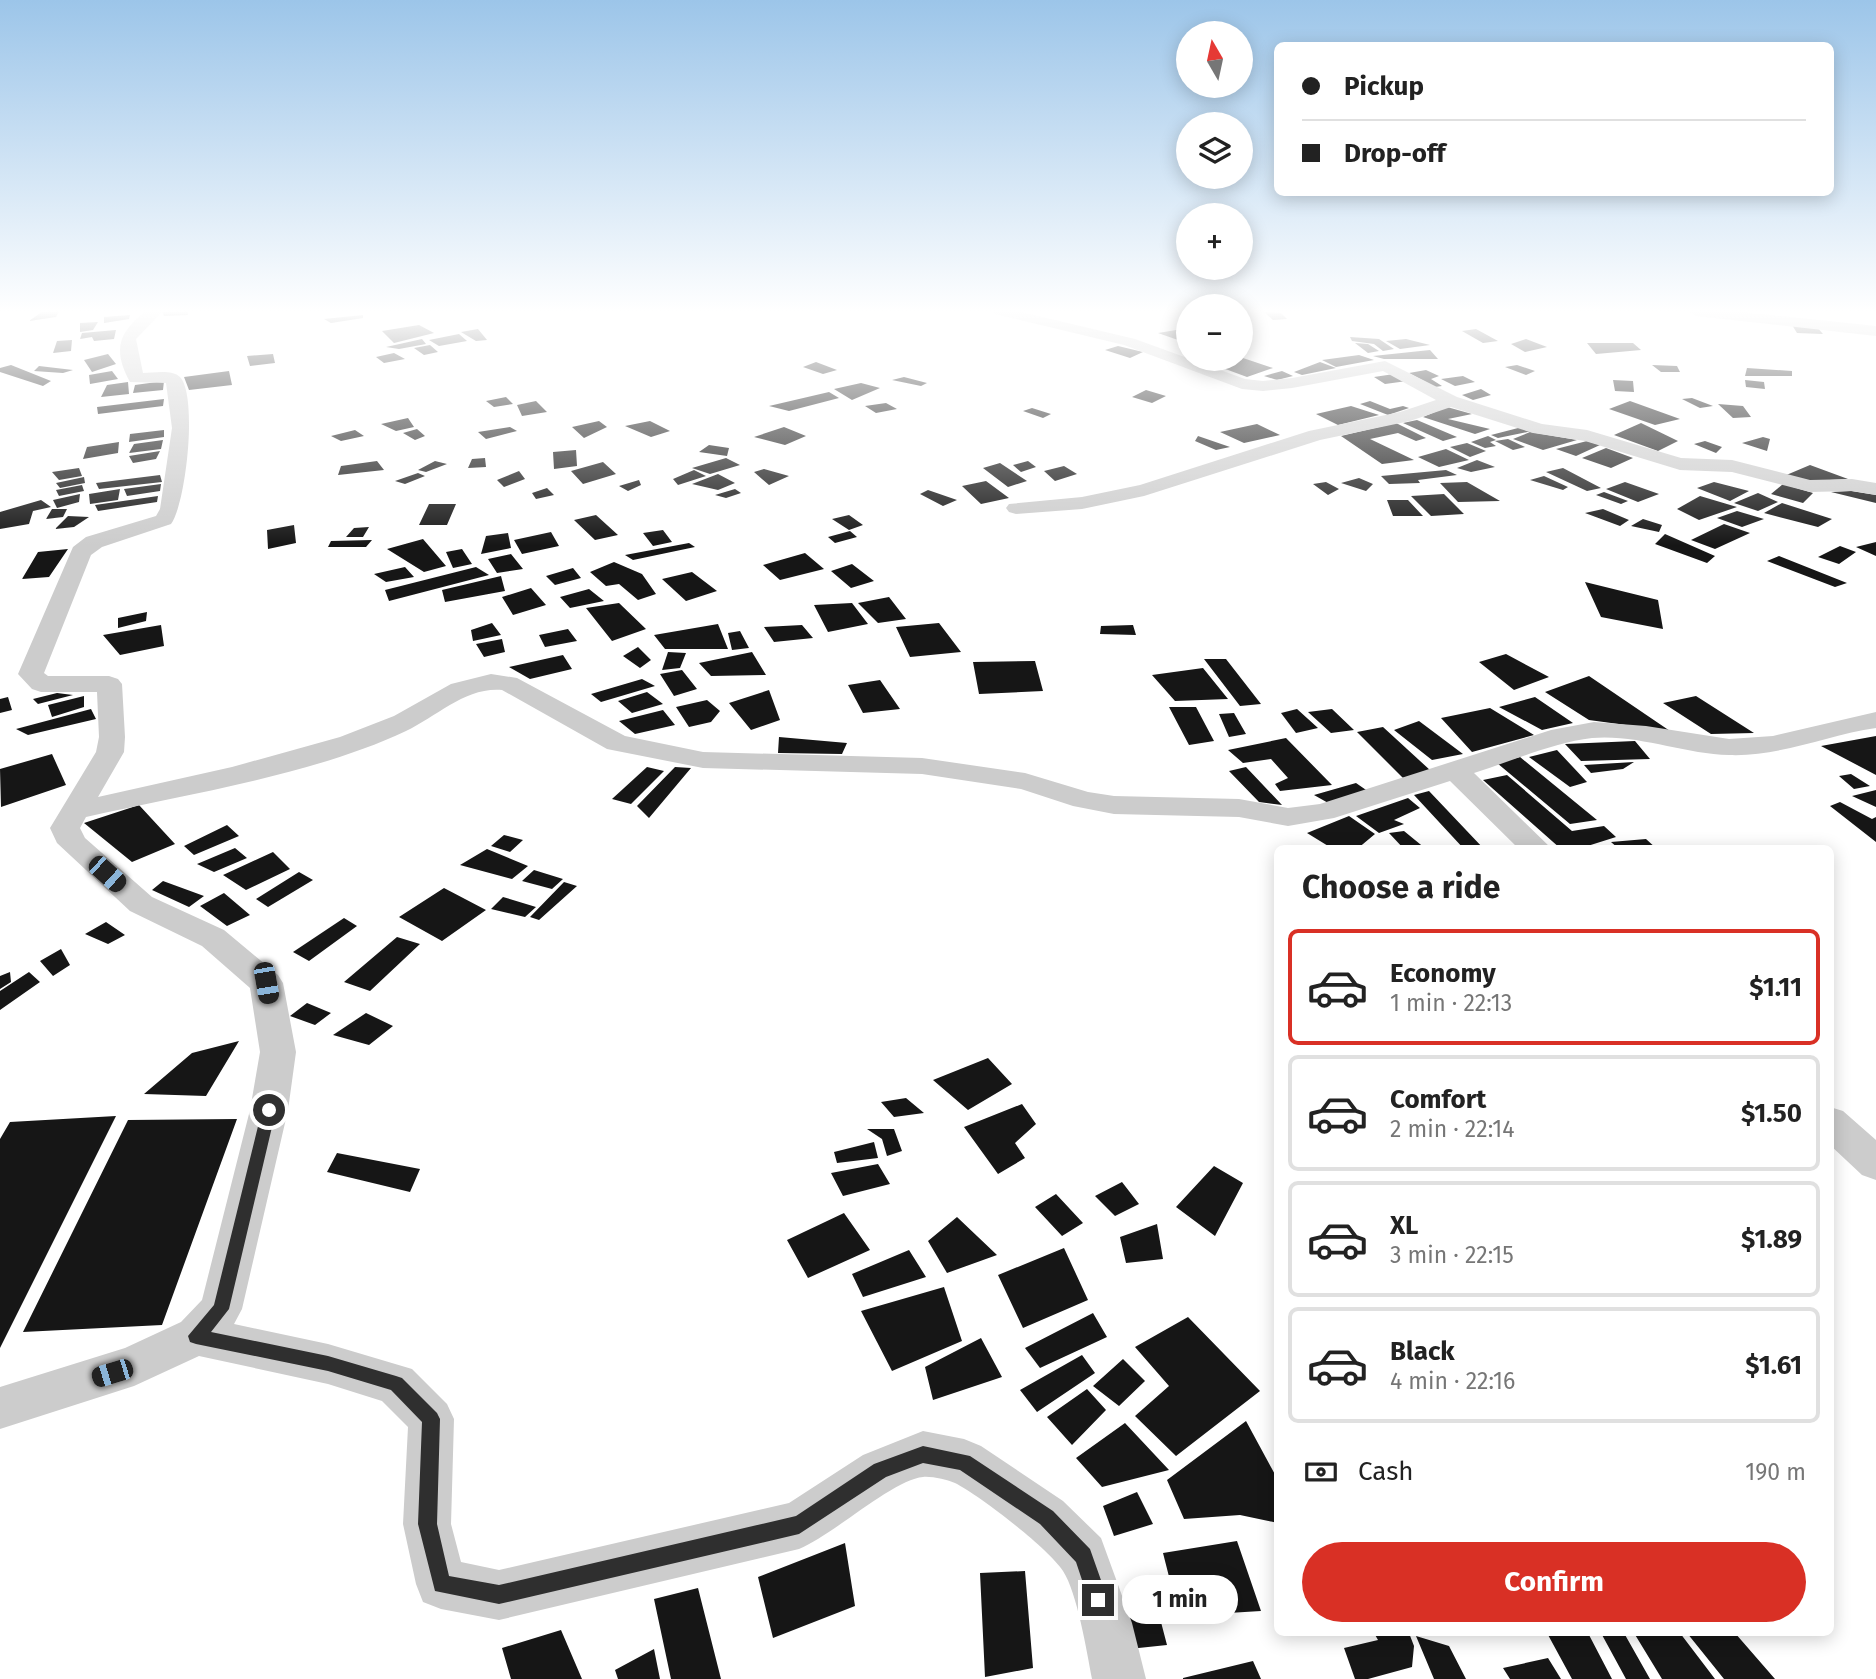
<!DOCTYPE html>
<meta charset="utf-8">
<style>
body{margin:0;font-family:"Fira Sans",sans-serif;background:#f2f2f2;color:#222;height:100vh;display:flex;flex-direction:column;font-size:26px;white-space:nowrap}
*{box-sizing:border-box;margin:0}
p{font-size:23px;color:#767676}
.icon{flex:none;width:38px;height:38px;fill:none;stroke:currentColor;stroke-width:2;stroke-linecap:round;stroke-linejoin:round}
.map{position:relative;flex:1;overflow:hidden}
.panel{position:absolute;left:1274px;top:845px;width:560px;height:791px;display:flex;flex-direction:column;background:#fff;border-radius:10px;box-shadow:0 4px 18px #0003}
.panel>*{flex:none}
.hud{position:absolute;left:1274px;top:42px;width:560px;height:154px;border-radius:10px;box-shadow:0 4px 18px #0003;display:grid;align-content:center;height:154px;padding:0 28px;background:#fff}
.needle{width:46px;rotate:351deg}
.tools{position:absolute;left:1176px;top:21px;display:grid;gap:14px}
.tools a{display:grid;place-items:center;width:77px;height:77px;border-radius:50%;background:#fff;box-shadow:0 4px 18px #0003;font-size:35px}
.end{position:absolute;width:32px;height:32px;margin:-16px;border:9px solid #2f2f2f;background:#fff;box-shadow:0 0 0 4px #fff}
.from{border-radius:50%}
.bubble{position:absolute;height:49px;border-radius:24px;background:#fff;box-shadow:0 4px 18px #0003;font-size:23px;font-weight:700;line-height:49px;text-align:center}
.car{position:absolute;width:21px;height:42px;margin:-21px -10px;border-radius:9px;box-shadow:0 0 5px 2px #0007;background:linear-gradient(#222 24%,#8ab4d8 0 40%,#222 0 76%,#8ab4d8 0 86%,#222 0)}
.hud b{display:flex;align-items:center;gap:24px;height:66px;font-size:26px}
.hud b+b{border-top:2px solid #e0e0e0}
.hud i{width:18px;height:18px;background:#222}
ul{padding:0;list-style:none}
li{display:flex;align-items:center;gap:21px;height:116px;margin:0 14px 10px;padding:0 14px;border:4px solid #e0e0e0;border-radius:10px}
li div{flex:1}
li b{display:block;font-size:26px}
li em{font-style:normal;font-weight:700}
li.selected{border-color:#d93025}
li>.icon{width:63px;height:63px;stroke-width:1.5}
h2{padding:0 28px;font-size:32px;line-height:84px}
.pay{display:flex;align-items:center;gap:18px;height:77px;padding:0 28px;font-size:26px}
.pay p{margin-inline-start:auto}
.primary-button{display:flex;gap:14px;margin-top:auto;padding:14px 28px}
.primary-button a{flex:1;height:80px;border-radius:42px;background:#d93025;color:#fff;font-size:28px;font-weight:700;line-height:80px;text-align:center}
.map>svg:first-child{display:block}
.building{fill:#161616}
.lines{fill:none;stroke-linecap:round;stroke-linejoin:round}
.minor{fill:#ccc;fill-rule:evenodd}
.route{fill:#2f2f2f}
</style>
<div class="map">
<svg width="1876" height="1679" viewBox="0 0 1876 1679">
<rect width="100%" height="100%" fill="#fff"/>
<path class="building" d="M43,311H59L56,317L29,321Z
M162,311H188V315L164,316Z
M1264,312L1281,313L1287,319L1273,320Z
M130,315L129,319L104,323V317Z
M363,315V318L331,323L324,319Z
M98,322L93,330L80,332V323Z
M419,325L434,333L394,343L382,331Z
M1792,325L1817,327L1823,334L1797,333Z
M478,329L487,340L476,341L461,332Z
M1476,329L1498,341L1483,343L1462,331Z
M116,330L114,339L94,341L92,337L80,339L82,333Z
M1176,330L1188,335V338L1178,340L1158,333Z
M459,334L467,341L439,346L429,340Z
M1350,337L1379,339L1394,349L1383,351L1374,344L1352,341Z
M422,339L426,344L399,349L386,347Z
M1406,339L1430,345L1400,349L1386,341Z
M1526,339L1547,347L1525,352L1511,344Z
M72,340L71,351L53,353L57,341Z
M1355,343L1368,344L1379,351L1368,353Z
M1587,343H1633L1641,350L1596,354Z
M430,345L438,352L424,355L414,348Z
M1118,346L1143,352L1130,358L1105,350Z
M1430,350L1438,359H1384L1373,356Z
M394,353L405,359L384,363L376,357Z
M108,354L116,364L92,372L84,360Z
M273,354L275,363L250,366L247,356Z
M1359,355L1374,360L1336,367L1322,360Z
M1243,358L1273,368L1247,377L1220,367Z
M1191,359H1227L1214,366Z
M816,362L837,370L823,374L803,367Z
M1320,362L1336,368L1302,375L1294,372Z
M11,365L51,381L43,386L0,372V368Z
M1517,365L1535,371L1526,375L1505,367Z
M1652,365L1677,366L1680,372H1661Z
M39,366L73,370L63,373L34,371Z
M1747,368L1792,371V376H1745Z
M1426,370L1439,376L1431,379L1442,386L1435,387L1409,373Z
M112,371L118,379L90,384L89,375Z
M229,371L232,385L189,390L184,377Z
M1282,371L1293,376L1277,380L1264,376Z
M1394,374L1407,381L1385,384L1374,377Z
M1463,376L1475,382L1455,386L1441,379Z
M904,377L927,383L921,386L892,380Z
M1613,380L1633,381L1634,392L1615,391Z
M1745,380L1764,382L1765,389L1746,387Z
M164,381L163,390L133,393L135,385Z
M128,382L129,394L101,397L107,385Z
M861,383L880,388L852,400L834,389Z
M1481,389L1491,395L1473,400L1462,395Z
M1146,390L1166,396L1152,403L1132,397Z
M829,392L839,398L789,411L769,406Z
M506,397L513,404L494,407L486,401Z
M1692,398L1713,406L1700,408L1682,399Z
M164,399L163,406L98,414L97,407Z
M536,401L547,412L522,416L517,405Z
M1370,401L1390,409L1403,406L1409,408L1388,415L1360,404Z
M1630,401L1680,419L1655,425L1609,409Z
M886,403L897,409L876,413L865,406Z
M1718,404L1743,406L1751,417L1733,418Z
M1351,406L1379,415L1338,425L1316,414Z
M1447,407L1472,414L1448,419L1490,429L1475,434L1423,417Z
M1032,408L1051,414L1043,418L1023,411Z
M408,418L414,427L396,431L381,424Z
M1417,420L1457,437L1443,441L1403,423Z
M599,421L607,427L584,438L572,427Z
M650,421L670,431L651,437L625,426Z
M1396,423L1426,438L1416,441L1398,433L1370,439L1414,460L1382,464L1341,436Z
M1641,423L1678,441L1658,451L1614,435Z
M1257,424L1280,435L1244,443L1220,432Z
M510,427L517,431L486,439L478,432Z
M784,427L806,436L785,445L754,437Z
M1522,427L1532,431L1498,438L1491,435Z
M417,429L425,436L415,440L403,433Z
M164,430V437L129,442L130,434Z
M355,430L364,436L341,441L331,436Z
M1530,432L1577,440L1543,450L1513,439Z
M1198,436L1230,447L1216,450L1195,441Z
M1488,436L1496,440L1490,442L1496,446L1485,448L1471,442Z
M1763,437L1770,439L1767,451L1742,443Z
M1508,439L1525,447L1513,450L1495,441Z
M163,440L161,449L129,453L134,444Z
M1587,441L1600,445L1576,456L1556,449Z
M1705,441L1722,447L1716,453L1694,444Z
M119,442L118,453L83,459L87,447Z
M1467,443L1486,451L1470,457L1450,447Z
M709,445L729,448L727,456L699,452Z
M1606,448L1633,458L1611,468L1582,458Z
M1446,449L1469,460L1439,467L1418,457Z
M576,450L577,466L554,469L553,452Z
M160,451L156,459L133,463L129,456Z
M485,458L486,467L468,468L472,459Z
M726,458L740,465L710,474L692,468Z
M1477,460L1495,467L1471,472L1457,468Z
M377,461L384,470L338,475L341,466Z
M435,461L447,464L426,472L418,470Z
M1028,461L1036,467L1021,472L1013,465Z
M603,462L616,474L583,484L571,471Z
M1000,463L1027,481L1008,487L983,468Z
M1810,465L1848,479L1811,481L1784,476Z
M1064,466L1077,474L1055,481L1044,471Z
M79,468L82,476L59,480L52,472Z
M1563,468L1601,488L1587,491L1546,472Z
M764,469L789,476L769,485L754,472Z
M694,470L706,476L678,485L673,479Z
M1446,470L1457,475L1418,480L1420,483L1389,484L1381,476Z
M519,471L525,479L504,487L497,480Z
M418,473L425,476L405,484L395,481Z
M718,474L735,483L718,490L692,484Z
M160,475L162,482L99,489L96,483Z
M1544,476L1568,487L1563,490L1530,480Z
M84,477L85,483L60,488L56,483Z
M1359,478L1373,484L1366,491L1341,483Z
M639,480L641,485L628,491L619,486Z
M986,481L1009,498L981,504L962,486Z
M1326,482L1339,489L1328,495L1313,484Z
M1467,482L1500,501L1458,502L1440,483Z
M1625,482L1659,494L1638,502L1606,489Z
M1714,482L1749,491L1730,501L1697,488Z
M161,484L160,491L127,496L124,489Z
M1783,484L1813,493L1803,503L1771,494Z
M82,485L84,491L59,496L56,490Z
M547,488L554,495L536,499L532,493Z
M120,489L118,500L90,504L89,494Z
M735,489L741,493L726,498L715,495Z
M928,490L957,500L943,506L920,494Z
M1851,491L1876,495V503L1831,492Z
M1604,492L1628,501L1621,504L1596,495Z
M1758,493L1778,502L1758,511L1734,503Z
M80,494L79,502L57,508L53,500Z
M1444,494L1464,514L1431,516L1411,496Z
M158,496L157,502L98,511L95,505Z
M1700,496L1737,507L1699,520L1677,509Z
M41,500L51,507L33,511L29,524L0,529V512Z
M1387,500H1408L1423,516H1393Z
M1782,503L1832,519L1818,527L1764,513Z
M429,504H456L447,525H419Z
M52,509H67L63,517L46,519Z
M1603,509L1629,520L1620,526L1585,513Z
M1737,511L1764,519L1742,527L1717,518Z
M596,515L618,535L595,540L574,520Z
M849,515L863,525L849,530L832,519Z
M68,516L89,517L74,527L55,529Z
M1643,519L1662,525L1659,532L1631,526Z
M1724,524L1750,533L1715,549L1691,540Z
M294,525L296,543L268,549L267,530Z
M369,527L363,537H346L354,528Z
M663,530L672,542L653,546L643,533Z
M850,531L857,537L835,543L828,537Z
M551,532L559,546L522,554L514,540Z
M508,533L511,548L481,554L486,536Z
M1665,534L1715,556L1707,563L1655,544Z
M423,539L446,566L424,572L387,549Z
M372,540L366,547H328L331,541Z
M1876,542V556L1856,547Z
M689,543L695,547L633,560L625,555Z
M1840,546L1856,552L1839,564L1818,557Z
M68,549L49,577L22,579L38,552Z
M462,549L472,564L453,568L446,552Z
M805,553L824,569L780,580L763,565Z
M511,554L523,569L497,573L488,559Z
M1779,556L1847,583L1835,587L1767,561Z
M614,562L642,574L656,594L638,600L619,584L606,586L590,572Z
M852,564L874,581L851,588L831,571Z
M405,567L414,577L386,582L374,574Z
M476,567L489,575L389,601L385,590Z
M573,568L581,578L555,585L546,576Z
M692,572L717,591L686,601L662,579Z
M501,576L505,591L445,602L442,590Z
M1585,582L1658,600L1663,629L1601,617Z
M531,588L546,605L513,615L502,597Z
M589,589L604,601L570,608L560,597Z
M889,597L906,619L878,623L858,603Z
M619,603L646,629L612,641L586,608Z
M852,603L868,624L828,632L814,605Z
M147,612L146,621L118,628V618Z
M492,623L501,635L473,641L471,630Z
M939,623L961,652L910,657L896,627Z
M718,624L728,649H665L654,635Z
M161,625L164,646L120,655L103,635Z
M802,625L813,638L774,642L764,627Z
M1133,625L1136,635L1100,634L1101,626Z
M568,629L577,641L545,647L539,635Z
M740,631L749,648L732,650L728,633Z
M502,639L505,652L484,657L476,644Z
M638,647L651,660L640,668L623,656Z
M668,652L686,653L680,668L662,670Z
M752,652L766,675L711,676L699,663Z
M1506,654L1549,677L1514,690L1479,662Z
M563,655L572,669L530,679L509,667Z
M1204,659H1226L1261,704L1240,706Z
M1035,661L1043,691L979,694L973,662Z
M1203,668L1228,699L1175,701L1152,675Z
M682,670L697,689L674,696L660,674Z
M1589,676L1670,731L1589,720L1545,692Z
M642,679L655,686L601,702L591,694Z
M880,680L900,709L863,713L848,685Z
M769,690L780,720L751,730L729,703Z
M647,692L663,704L632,713L618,701Z
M57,693L73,695L38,704L33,699Z
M84,696V707L52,717L48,705Z
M1696,696L1754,733L1711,734L1663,703Z
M8,697L12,710L0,713V699Z
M1535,697L1573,723L1542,730L1499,707Z
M707,700L720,711L711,722L689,727L676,707Z
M1169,707H1196L1214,741L1189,745Z
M1490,708L1534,735L1472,752L1441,718Z
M91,709L96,719L28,735L16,729Z
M1297,709L1318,728L1296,733L1281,713Z
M1332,709L1354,730L1331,733L1308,712Z
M663,710L675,725L635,734L619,721Z
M1234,713L1246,734L1229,737L1219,714Z
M1419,721L1463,754L1432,760L1394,730Z
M1383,727L1431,771L1403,778L1357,732Z
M1876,736V775L1821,746Z
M779,737L847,743L842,754L778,753Z
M1286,738L1332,785L1280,791L1275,784L1288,778L1271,759L1243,763L1228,750Z
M1635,741L1650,759L1581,761L1565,744Z
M1557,750L1587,782L1570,787L1529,757Z
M52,754L66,785L1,807L0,769Z
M1520,757L1597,820L1570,824L1497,763Z
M1634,762L1623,769L1591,773L1584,765Z
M647,767L664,771L631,804L612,799Z
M675,767L691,768L649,818L637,806Z
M1246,767L1282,805L1259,802L1229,771Z
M1851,774L1870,786L1854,789L1839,776Z
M1507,775L1572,831L1604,826L1616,837L1578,849H1561L1483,780Z
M1356,783L1369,792L1330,804L1314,795Z
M1876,790V807L1852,796Z
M1429,791L1484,849H1464L1414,795Z
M1408,798L1420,808L1394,820L1404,824L1379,833L1356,816Z
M1840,802L1872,819L1876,817V842L1830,806Z
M139,805L175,844L132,862L84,823Z
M1349,816L1375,834L1357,849H1333L1307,833Z
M227,825L239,836L194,855L184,846Z
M1404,831L1426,849H1404L1389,833Z
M504,835L523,840L510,852L491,846Z
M1646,839L1657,849H1619L1611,842Z
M235,848L247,858L214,872L197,864Z
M487,849L528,866L512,879L460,865Z
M273,852L290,869L246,890L223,875Z
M534,870L563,879L552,889L522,881Z
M299,872L313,880L268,907L256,899Z
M163,881L204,896L189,907L152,890Z
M564,882L577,886L539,920L530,917Z
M444,888L486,910L442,941L399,917Z
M224,893L250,915L227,926L200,906Z
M503,897L536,907L525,917L491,909Z
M344,918L357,926L309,961L293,952Z
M106,922L125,935L108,944L85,934Z
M397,937L420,944L370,991L344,982Z
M61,949L70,965L53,976L40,961Z
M10,972L11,982L0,989V976Z
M29,972L40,982L0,1010V991Z
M307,1003L331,1013L315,1025L290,1016Z
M366,1013L393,1026L369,1045L333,1035Z
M239,1041L206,1096L144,1094L192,1053Z
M988,1058L1012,1084L968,1110L933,1080Z
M906,1098L924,1113L894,1117L881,1102Z
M1022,1104L1036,1124L1015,1143L1025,1158L998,1174L964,1127Z
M116,1116L0,1348V1139L10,1122Z
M237,1119L162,1325L23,1332L128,1120Z
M867,1129H894L902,1151L887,1156L882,1139Z
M874,1142L878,1158L837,1163L834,1152Z
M337,1153L420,1169L410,1192L327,1172Z
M878,1164L890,1184L843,1196L831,1173Z
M1214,1166L1243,1183L1215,1236L1176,1207Z
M1122,1182L1139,1204L1115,1216L1095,1196Z
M1056,1194L1083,1223L1062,1236L1035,1207Z
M844,1213L870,1250L808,1278L787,1240Z
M957,1217L997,1255L947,1273L928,1241Z
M1157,1224L1163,1259L1126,1263L1120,1237Z
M1064,1248L1088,1300L1023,1328L998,1275Z
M909,1250L926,1277L863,1297L852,1274Z
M944,1287L962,1341L892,1371L861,1311Z
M1093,1313L1107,1337L1040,1368L1025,1348Z
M1188,1317L1260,1391L1176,1456L1135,1416L1169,1386L1135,1347Z
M981,1338L1002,1377L933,1400L925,1367Z
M1082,1355L1095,1373L1037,1412L1020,1390Z
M1123,1359L1145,1381L1119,1406L1093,1386Z
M1087,1389L1106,1410L1072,1445L1047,1417Z
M1246,1421L1278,1480V1523L1240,1515L1184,1519L1167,1480Z
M1125,1423L1169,1470L1102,1487L1076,1458Z
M1137,1492L1153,1524L1114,1536L1103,1506Z
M1237,1541L1261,1611L1179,1616L1163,1553Z
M845,1543L855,1606L773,1638L758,1577Z
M1025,1571L1033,1668L985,1677L980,1573Z
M698,1588L721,1679H671L654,1599Z
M1124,1600L1156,1603L1167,1645L1129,1649Z
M561,1630L582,1679H511L502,1648Z
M1374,1633H1409L1414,1646L1412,1667L1368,1679H1355L1344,1648L1378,1640Z
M1547,1633H1588L1612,1679H1572Z
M1601,1633H1624L1650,1679H1626Z
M1634,1633H1680L1715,1679H1662Z
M1687,1633H1735L1775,1679H1724Z
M1416,1636L1449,1646L1466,1679H1434Z
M654,1649L660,1679H618L615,1670Z
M1548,1658L1561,1679H1510L1503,1668Z
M1253,1661L1261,1679H1183V1678Z"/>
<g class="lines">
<path class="minor" d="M146,311H163L136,339L143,373C153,373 172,369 180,377C198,396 186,504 171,524L102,547L91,555L44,673L48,676H109L118,679L122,684L125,737L124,752L98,797L232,767L340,737L394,716L451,684L491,674L517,678L625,736L703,752L922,758L1025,773L1088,792L1114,796L1239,799L1288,808L1320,804L1551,730L1594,722L1646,726L1729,739L1773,736L1876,712V728C1827,735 1780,757 1729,755C1684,754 1638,734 1592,738C1552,743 1512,761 1474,773L1552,849H1519L1450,781L1334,818L1288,826L1239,817L1114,814L1073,806L1021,789L922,774L703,768L617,751L607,749L502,690C465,687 438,716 406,731C313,775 187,794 86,817L80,828L85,838L152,897L224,930L278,975L283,983L296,1052L288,1110L242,1309L234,1324L328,1344L412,1369L447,1404L454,1419L451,1524L461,1562L499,1570L789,1503L863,1455L923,1431L964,1439L981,1446L1063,1501L1101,1538L1132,1623L1146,1679H1092C1087,1652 1077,1592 1063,1571C1048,1548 979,1495 955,1483C948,1480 931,1476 923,1477C894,1479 833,1535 799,1549L499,1620L441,1609L423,1602L416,1584L403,1524L408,1427L382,1401L328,1384L199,1356L134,1386L0,1429V1387L125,1348L181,1322L202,1300L250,1110L260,1052L250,988L202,946L130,911L57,843L50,828L96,752L99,737L97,692H41L32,689L18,674L73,547L86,537L156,516L160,509L172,428L166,383L130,382C112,349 119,332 146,311Z
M992,311H1017L1135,339L1245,379L1263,381L1292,378L1385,361L1457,397L1542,424L1587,430L1681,458L1732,460L1810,480L1852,479L1876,483V495L1852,491L1810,492L1732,472L1680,470L1585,441L1533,433L1451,407L1410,421L1320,440L1144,496L1082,509L1016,514L1009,512L1006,508L1009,504L1082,497L1140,485L1309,431L1400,412L1436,400L1383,371L1292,388L1263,391L1242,389L1124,345L995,314Z
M1688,311H1733L1876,326V336L1696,316Z
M1830,1107L1843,1111L1876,1140V1180L1862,1175L1830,1145Z"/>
</g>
<linearGradient id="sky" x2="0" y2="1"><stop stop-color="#9cc5e9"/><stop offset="0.57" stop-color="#fff"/><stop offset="1" stop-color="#fff" stop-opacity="0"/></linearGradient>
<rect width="1876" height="546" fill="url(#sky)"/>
<path class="route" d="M269,1105L276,1110L229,1309L211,1332L328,1356L396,1376L402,1378L437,1413L440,1419L437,1524L449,1576L499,1585L796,1516L874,1464L923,1446L970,1456L1053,1511L1090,1549L1108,1600L1105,1607L1098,1610L1091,1607L1076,1562L1040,1524L960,1470L923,1463L886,1477L799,1534L499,1604L435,1591L418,1524L422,1422L391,1390L328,1371L196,1344L190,1342L188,1336L214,1305L262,1110Z"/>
</svg>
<div class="tools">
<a><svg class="needle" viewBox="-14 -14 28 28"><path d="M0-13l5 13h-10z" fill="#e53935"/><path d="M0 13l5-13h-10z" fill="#767676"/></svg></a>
<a><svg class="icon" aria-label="layers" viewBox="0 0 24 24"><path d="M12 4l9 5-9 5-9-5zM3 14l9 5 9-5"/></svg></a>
<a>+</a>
<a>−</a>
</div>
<i class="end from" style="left:269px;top:1110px"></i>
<i class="end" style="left:1098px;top:1600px"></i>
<div class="bubble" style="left:1122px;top:1575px;width:116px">1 min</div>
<i class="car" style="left:107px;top:874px;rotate:132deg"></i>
<i class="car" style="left:266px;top:983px;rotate:170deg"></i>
<i class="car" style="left:112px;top:1373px;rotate:253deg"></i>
<div class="hud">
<b><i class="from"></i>Pickup</b>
<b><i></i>Drop-off</b>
</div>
<section class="panel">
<h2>Choose a ride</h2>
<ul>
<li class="selected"><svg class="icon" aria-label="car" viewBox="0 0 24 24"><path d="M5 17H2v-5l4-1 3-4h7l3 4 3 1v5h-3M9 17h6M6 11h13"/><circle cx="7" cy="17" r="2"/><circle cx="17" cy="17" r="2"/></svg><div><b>Economy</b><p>1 min · 22:13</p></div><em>$1.11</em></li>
<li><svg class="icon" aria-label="car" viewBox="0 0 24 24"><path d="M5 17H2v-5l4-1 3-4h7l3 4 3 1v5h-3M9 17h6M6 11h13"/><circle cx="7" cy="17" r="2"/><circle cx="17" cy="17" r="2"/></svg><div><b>Comfort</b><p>2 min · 22:14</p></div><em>$1.50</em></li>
<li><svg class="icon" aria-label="car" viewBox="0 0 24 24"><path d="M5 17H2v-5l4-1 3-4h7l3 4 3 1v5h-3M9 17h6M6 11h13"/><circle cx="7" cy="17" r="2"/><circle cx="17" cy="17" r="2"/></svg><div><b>XL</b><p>3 min · 22:15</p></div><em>$1.89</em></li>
<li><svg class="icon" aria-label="car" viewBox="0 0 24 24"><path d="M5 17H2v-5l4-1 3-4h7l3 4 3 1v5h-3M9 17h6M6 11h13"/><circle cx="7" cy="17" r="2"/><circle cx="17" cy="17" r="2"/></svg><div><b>Black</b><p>4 min · 22:16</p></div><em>$1.61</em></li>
</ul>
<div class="pay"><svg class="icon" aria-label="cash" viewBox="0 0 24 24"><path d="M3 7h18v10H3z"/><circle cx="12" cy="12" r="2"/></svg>Cash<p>190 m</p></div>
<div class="primary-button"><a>Confirm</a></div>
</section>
</div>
